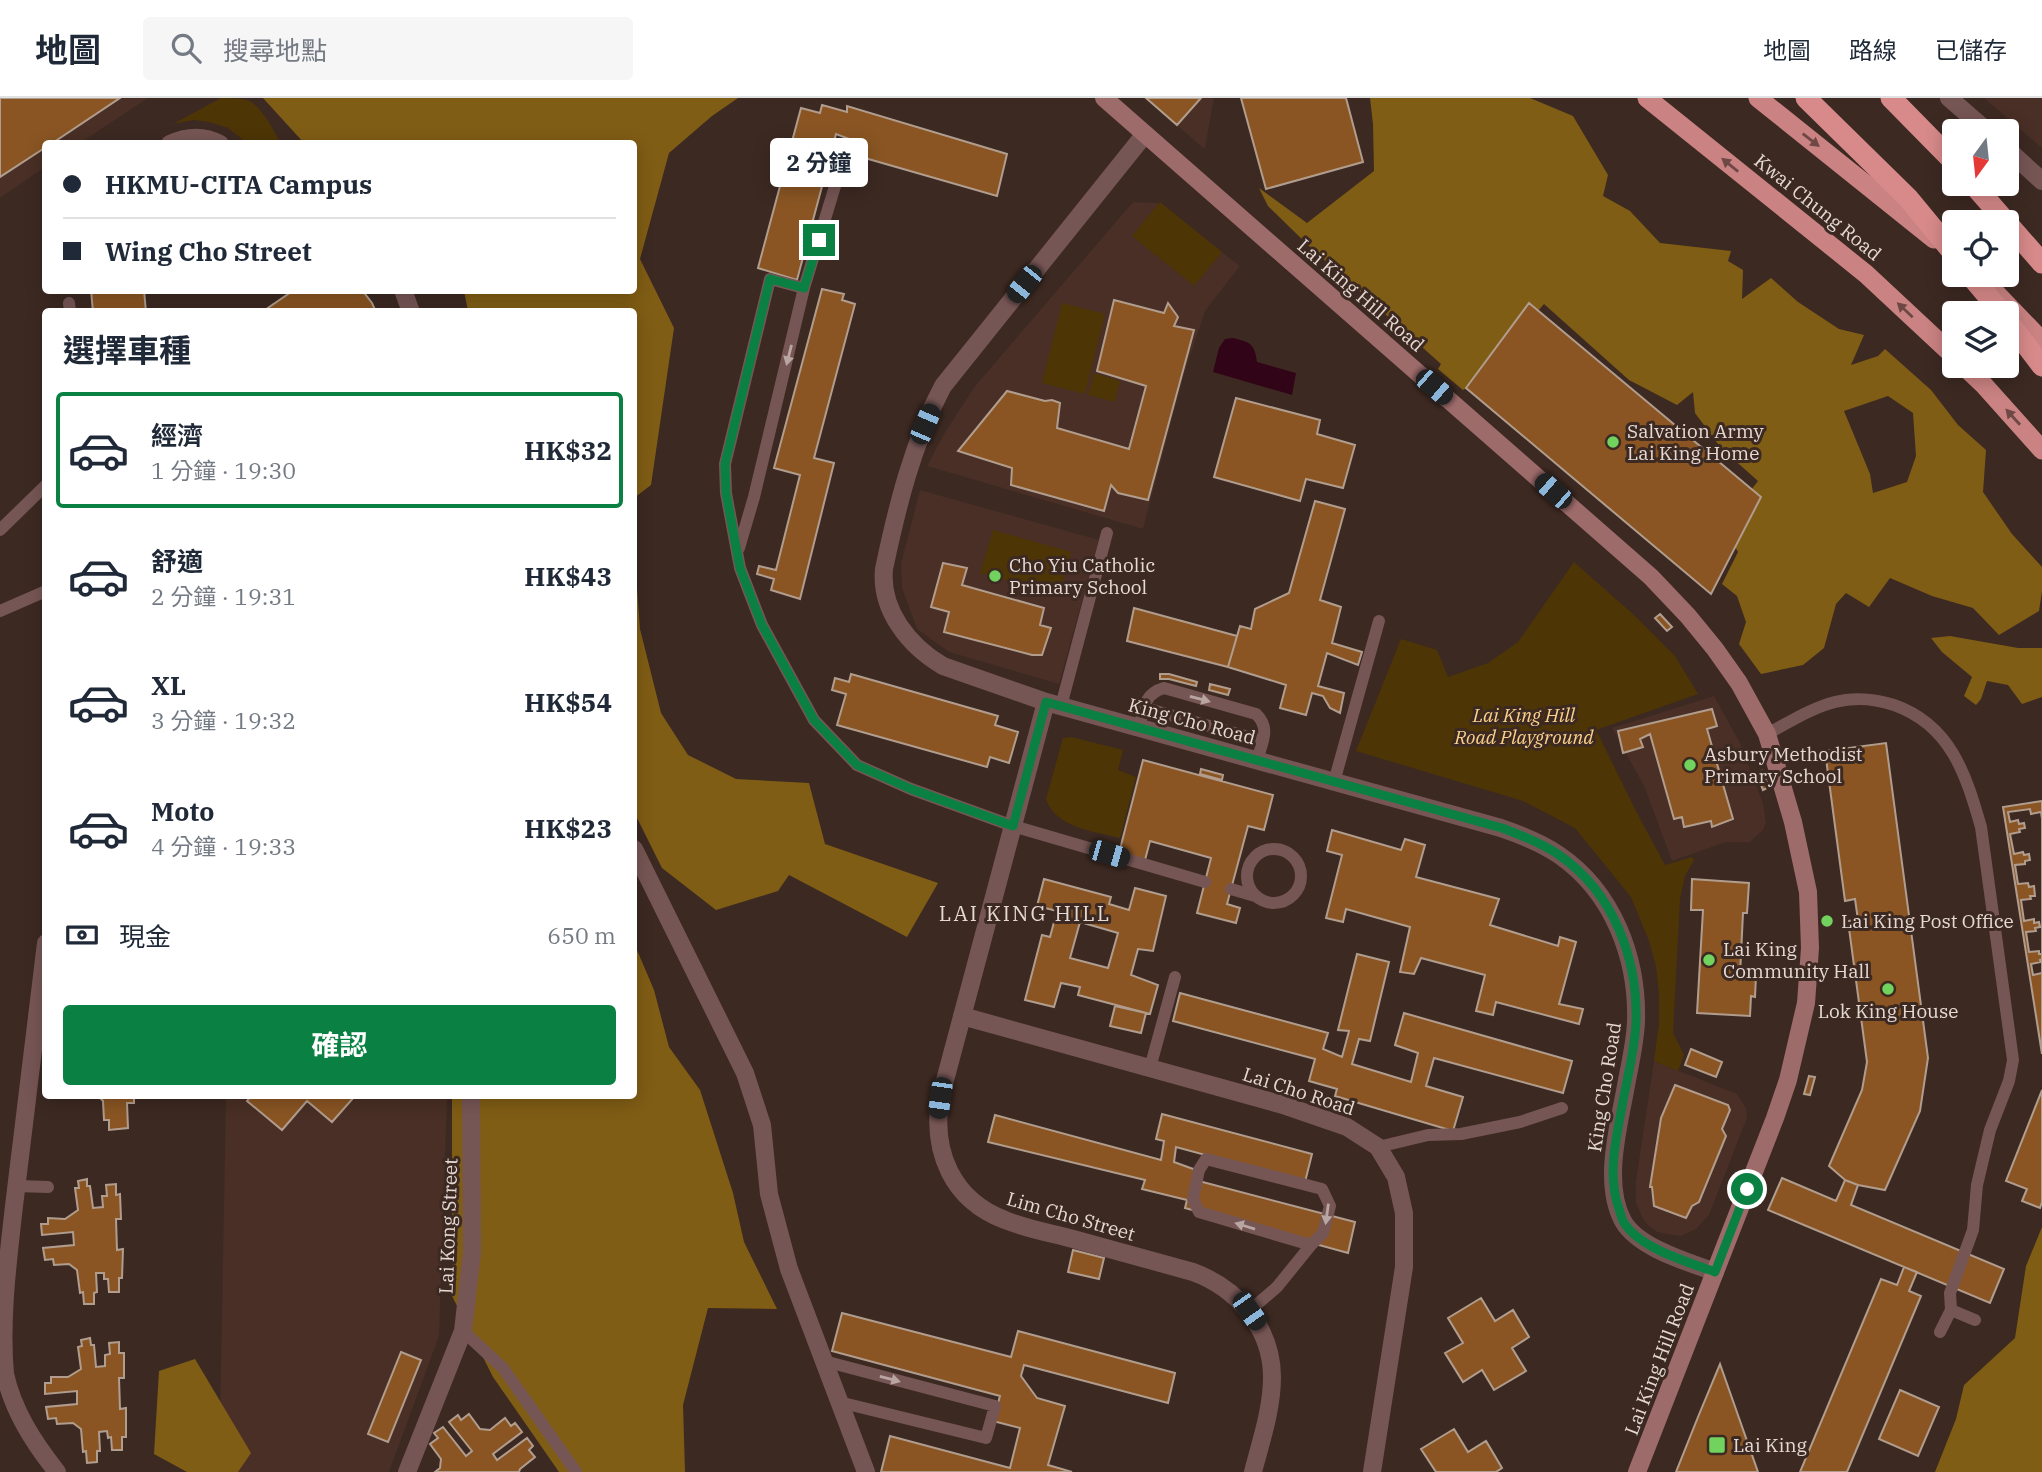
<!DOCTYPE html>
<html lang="zh-TW">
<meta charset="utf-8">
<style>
body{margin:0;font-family:"IBM Plex Serif","Noto Sans TC",serif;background:#f6f6f7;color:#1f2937;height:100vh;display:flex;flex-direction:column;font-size:26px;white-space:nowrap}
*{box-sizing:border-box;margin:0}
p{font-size:23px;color:#747a83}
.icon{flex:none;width:38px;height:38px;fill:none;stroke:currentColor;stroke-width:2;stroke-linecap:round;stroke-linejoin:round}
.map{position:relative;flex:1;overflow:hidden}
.side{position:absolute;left:42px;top:210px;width:595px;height:791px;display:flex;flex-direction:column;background:#fff;border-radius:7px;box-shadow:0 4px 18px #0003}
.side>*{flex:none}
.banner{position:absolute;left:42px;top:42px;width:595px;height:154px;border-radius:7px;box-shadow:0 4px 18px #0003;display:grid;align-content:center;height:154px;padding:0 21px;background:#fff}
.needle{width:46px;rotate:195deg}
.buttons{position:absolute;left:1942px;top:21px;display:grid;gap:14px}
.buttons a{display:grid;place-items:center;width:77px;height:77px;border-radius:7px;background:#fff;box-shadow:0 4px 18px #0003;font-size:35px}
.end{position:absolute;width:32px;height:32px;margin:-16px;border:9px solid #0b8043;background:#fff;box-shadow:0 0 0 4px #fff}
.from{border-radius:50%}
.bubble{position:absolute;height:49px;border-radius:7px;background:#fff;box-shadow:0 4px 18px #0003;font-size:23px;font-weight:700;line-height:49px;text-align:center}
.car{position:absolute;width:21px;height:42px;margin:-21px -10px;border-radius:9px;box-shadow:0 0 5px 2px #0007;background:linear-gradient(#222 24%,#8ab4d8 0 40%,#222 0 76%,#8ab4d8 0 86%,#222 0)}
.banner b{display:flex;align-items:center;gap:24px;height:66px;font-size:26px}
.banner b+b{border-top:2px solid #e0e1e3}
.banner i{width:18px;height:18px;background:#1f2937}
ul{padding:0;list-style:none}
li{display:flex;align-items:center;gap:21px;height:116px;margin:0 14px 10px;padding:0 7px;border:4px solid transparent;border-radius:7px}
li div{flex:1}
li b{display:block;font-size:26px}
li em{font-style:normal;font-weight:700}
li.active{border-color:#0b8043}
li>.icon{width:63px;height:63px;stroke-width:1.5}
h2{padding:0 21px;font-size:32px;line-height:84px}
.pay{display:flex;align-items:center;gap:18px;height:77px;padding:0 21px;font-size:26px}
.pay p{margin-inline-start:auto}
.button{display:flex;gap:14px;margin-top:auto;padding:14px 21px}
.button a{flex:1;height:80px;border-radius:7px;background:#0b8043;color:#fff;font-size:28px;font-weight:700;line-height:80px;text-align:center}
header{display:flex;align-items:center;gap:42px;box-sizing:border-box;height:98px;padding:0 35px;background:#fff;border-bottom:2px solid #e0e1e3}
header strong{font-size:33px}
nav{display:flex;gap:38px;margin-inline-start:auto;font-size:24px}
.search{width:490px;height:63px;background:#f6f6f7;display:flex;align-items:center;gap:18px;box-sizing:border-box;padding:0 24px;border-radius:7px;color:#747a83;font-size:26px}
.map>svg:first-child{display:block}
.built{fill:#492f25}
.green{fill:#4d3505}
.forest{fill:#805d15;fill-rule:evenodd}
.water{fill:#320417}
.building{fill:#8a5523;stroke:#b19d8e;stroke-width:2;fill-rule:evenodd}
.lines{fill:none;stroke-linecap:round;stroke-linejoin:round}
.service{stroke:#765655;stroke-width:12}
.minor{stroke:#765655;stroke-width:18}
.tertiary{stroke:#765655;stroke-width:18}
.secondary{stroke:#9e6b6b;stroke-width:18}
.trunk{stroke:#ca8282;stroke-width:19}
.motorway{stroke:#d88a8a;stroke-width:21}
.oneway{fill:#6e4844}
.oneway2{fill:#b9a5a1}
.route{stroke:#0b8043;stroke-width:9}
.poi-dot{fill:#71d25e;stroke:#3c2922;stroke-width:2.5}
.labels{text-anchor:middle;stroke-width:6;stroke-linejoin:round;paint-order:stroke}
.street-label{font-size:19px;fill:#e6d9d4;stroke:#3c2922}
.poi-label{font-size:19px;fill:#e6d9d4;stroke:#3c2922;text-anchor:start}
.park-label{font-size:19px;font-style:italic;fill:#fbd18a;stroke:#3c2922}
.neighbourhood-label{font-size:21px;letter-spacing:2px;fill:#e6d9d4;stroke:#3c2922}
</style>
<header>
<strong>地圖</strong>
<div class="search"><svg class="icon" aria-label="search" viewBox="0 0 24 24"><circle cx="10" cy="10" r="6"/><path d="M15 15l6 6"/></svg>搜尋地點</div>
<nav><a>地圖</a><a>路線</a><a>已儲存</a></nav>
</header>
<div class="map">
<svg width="2042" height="1374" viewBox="0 0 2042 1374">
<rect width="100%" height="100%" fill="#3c2922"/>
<path class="built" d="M0,0H148L80,45L46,46L45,69L0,100Z
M1146,0H1214L1205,50L1202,49Z
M1984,0H2042V50L2029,39Z
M1133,104L1157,105L1240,168L1205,213L1184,276L1143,431L927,368L944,336L975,288Z
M920,392L1099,442L1059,586L949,554L917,531L902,490L901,466Z
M1714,598L1740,645L1763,705L1766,725L1763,732L1750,744H1726L1672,763L1644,688L1612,630Z
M1654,963L1737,996L1746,1010L1747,1020L1709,1117L1696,1131L1681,1138L1666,1136L1657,1134L1649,1128L1643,1121L1636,1105V1083Z
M226,998H447L439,1238L389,1374H219Z"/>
<path class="green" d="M221,0C230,0 242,0 250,3C264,12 273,32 281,45H247L228,30L209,24L193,22L173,26Z
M1160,104L1222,154L1194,188L1132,138Z
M1062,205L1105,216L1085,296L1042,285Z
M1094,275L1120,283L1115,304L1088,297Z
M993,432L1071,454L1059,497L980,475Z
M1574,464L1634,517L1675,558L1698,596L1596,632L1636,713L1665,767L1692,759L1694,762L1685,778L1680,801L1673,935L1684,957L1678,973L1654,963L1659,925V897L1656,868L1649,843L1631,799L1575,730L1523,703L1356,653L1401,541L1437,552L1448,579L1488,565L1518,544Z
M1071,639L1123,652L1118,672L1136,679L1120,740C1093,733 1056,730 1046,701L1063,640Z"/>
<path class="forest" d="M263,0H738L712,18L669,55L640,161L674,230L651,387L634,400V214L468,213L464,193L634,192V46L304,45Z
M1370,0H1530L1573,18L1608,77L1603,98L1630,113L1660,145L1731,153L1728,163L1743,172L1742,201L1771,180L1798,204L1839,231L1864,237L1851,267L1878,258L1885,251L1931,292L1958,327L1986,352L1983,394L2012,436L2042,469V493L2039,513L1999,537L1973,510L1932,498L1890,480L1869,509L1846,495L1836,506L1824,550L1803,567L1761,576L1739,546L1746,524L1737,498L1722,486L1738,454L1724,427L1758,383L1721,350L1695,315L1693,294L1677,307L1629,282L1544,206L1476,284L1463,292L1438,271L1441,266L1310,149L1268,108L1259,90L1307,125L1374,73L1373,26ZM1888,298L1913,315L1916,358L1907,384L1873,395L1870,376L1844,313Z
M634,449L640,531L661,615L688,657L736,681L809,685L825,746L938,785L907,839L789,777L778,793L716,812L662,770L634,714Z
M1950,538L2018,550H2042V599L2022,606L2008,587L1987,583L1981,601L1976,607L1964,598L1972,579L1942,554L1931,540Z
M634,845L654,892L669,949L700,992L733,1095L744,1144L777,1211L708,1210L683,1307L685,1374H559L493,1279L452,1198V998H634Z
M2042,1129V1374H1935L1956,1321L1964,1287L2015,1240L2026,1168Z
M195,1261L251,1355L238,1374H187L154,1356L159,1273Z"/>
<path class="water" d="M1233,240C1250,244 1255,246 1257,264L1296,275L1292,297L1213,274L1219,250L1225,241Z"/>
<path class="building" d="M0,0H120L51,46H46V49L0,79Z
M1146,0H1201L1177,27Z
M1241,0H1346L1363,64L1266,91Z
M822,7L847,14V8L1007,56L997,98L851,56L855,43L836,36L797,182L758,170L801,10L820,15Z
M822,191L844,196L842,202L855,206L814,360L834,365L800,501L771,492L774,481L757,476L759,468L776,472L800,377L774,370Z
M91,192H144L146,214H93Z
M294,192H362L372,205L376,214H262Z
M1114,202L1164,215L1168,205L1178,219L1174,228L1194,232L1148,402L1118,395L1111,387L1104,413L1011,387L1012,370L958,353L1007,293L1045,303L1052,302L1060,305L1057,330L1129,351L1146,288L1097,273Z
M1529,205L1761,399L1711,496L1466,290Z
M1236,300L1320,322L1317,336L1355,347L1343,390L1306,381L1300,403L1214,379Z
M1315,403L1345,411L1320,502L1341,509L1332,545L1362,554L1358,567L1327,555L1318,588L1344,595L1340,615L1330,610L1323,598L1312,595L1306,617L1280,610L1286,587L1228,569L1240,528L1251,531L1255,511L1289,495Z
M943,465L967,470L962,487L1044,510L1040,527L1051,530L1042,557H1032L944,534L949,514L931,509Z
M1134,510L1237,538L1228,569L1127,543Z
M1660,516L1672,529L1667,533L1655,520Z
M851,576L998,618L995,627L1018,634L1009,665L990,659L987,669L837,627L846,596L832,592L835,580L849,584Z
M1160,576H1169L1197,584L1196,588L1169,581H1160Z
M1210,586L1230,591L1228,597L1209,592Z
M1712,611L1717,628L1707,631L1733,721L1712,729L1711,723L1684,729L1682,719L1674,721L1650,636L1640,641L1643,649L1623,655L1618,633Z
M1886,645L1928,960L1920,1013L1885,1092L1858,1087L1845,1082L1829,1068L1862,992L1867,964L1848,823L1858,822L1855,801L1845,803L1825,653Z
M1143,662L1273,697L1264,732L1248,728L1227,806L1240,810L1236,825L1197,815L1211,760L1150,743L1145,762L1119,755Z
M1201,671L1223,677L1222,682L1200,676Z
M1762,673L1769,689L1763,692L1757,676Z
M2042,703V956L2003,709Z
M2030,711L2031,716L2041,714L2042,721V856H2039V853L2029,854L2026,834L2036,833L2035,830L2040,829L2039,824L2034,825V821L2024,823L2021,802L2031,801L2030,798H2035L2034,788L2029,789L2028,785L2018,786L2015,767L2025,766V763L2030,762L2029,756L2024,757L2023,754L2014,756L2010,736L2020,734L2019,731L2025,730L2024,725L2019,726L2018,722L2010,724L2008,714Z
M1332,732L1401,752L1405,741L1425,747L1416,779L1499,801L1490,827L1558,848L1560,839L1576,844L1559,906L1583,911L1579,926L1496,904L1493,917L1476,913L1485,877L1421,860L1414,876L1400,874L1410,829L1346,811L1343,824L1326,820L1342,757L1327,753Z
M1044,781L1111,799L1109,806L1129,812L1135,790L1166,798L1153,853L1138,851L1131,877L1158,887L1150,916L1078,897L1080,889L1061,885L1054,909L1025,902L1042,837L1050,839L1057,813L1037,808ZM1080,824L1118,835L1108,870L1070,860Z
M1692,781L1749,785L1747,815H1743L1740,877H1756L1755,899L1751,898L1750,918L1697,915L1703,812H1691Z
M1357,856L1389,864L1370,943L1359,941L1352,966L1411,984L1418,955L1395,947L1404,915L1572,963L1563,995L1434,960L1426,988L1463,999L1453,1033L1335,998L1337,991L1309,983L1315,961L1173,923L1180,895L1328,935L1323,951L1342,959L1349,933L1338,932Z
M2042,861V875L2033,877L2031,866L2041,864L2040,862Z
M1115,908L1146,915L1141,935L1110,928Z
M1691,951L1722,964L1716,979L1685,967Z
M1809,978L1815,979L1810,997L1804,996Z
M1675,987L1728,1007L1730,1012L1722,1031L1726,1038L1699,1104L1692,1108L1686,1120L1654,1108L1652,1089H1650L1661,1020Z
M2042,992V1104L2040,1110L2022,1103L2027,1091L2006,1083Z
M98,998H134V1005H127L128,1030L109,1032V1022H104L103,1003Z
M251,998H355L332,1024L307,1003L282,1032L247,1003Z
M1162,1016L1312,1056L1305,1084L1176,1049L1174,1064L1196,1072L1195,1082L1355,1124L1348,1155L1185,1110L1187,1102L1142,1091L1145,1082L988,1044L995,1017L1161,1062L1164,1043L1156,1041Z
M1782,1080L1836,1103L1845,1082L1858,1087L1851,1107L2004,1171L1990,1205L1768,1112Z
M87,1081V1088H90L93,1110L103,1109L102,1098H107L106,1087L116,1086V1097L120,1096L121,1121H116L117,1152L123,1151L122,1180H119V1194H109L108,1181H104V1175H96L97,1194L94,1195V1206H84L83,1194L80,1195L77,1172L69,1166L54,1167L53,1161L45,1162L43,1150L74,1147L73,1134L42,1137L41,1126H48V1120L65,1121L78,1112L75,1090H79L78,1083Z
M1073,1152L1104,1160L1099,1181L1068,1174Z
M1904,1169L1917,1174L1909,1193L1921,1198L1847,1374H1800L1881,1181L1897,1187Z
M1481,1200L1495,1223L1513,1212L1529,1239L1512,1250L1526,1273L1494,1292L1482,1272L1463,1284L1445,1255L1463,1245L1448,1220Z
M842,1215L1011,1259L1018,1233L1175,1275L1168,1305L1024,1267L1021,1278L1037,1300L1065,1308L1048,1367L1072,1374H881L890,1338L1010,1370L1020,1330L993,1323L1000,1298L832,1253Z
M90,1240L91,1247H94L96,1269L105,1268V1257L110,1256L109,1245L119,1244V1255H124V1280H119L120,1311L126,1310V1339H122V1352H112L111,1339L108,1340L107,1333L99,1334L100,1353H97V1364L87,1365L86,1353L83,1354L81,1331L73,1325L57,1326L56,1320L48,1321L46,1309L77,1306V1293L45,1296V1285H51V1279H68L81,1271L78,1249L82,1248L81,1242Z
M401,1254L421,1262L388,1344L368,1336Z
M1720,1266L1758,1374H1676L1698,1319Z
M1900,1292L1939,1309L1918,1358L1879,1341Z
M469,1316L480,1331L490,1332L505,1320L511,1328L515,1325L522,1334L493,1356L497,1362L527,1340L533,1348L529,1352L535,1359L520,1371L519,1374H435L440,1370L441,1361L430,1346L438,1340L434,1335L443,1329L466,1358L472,1353L449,1324L458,1317L461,1322Z
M1454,1331L1468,1354L1486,1343L1502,1370L1496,1374H1436L1421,1351Z"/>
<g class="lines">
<path class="service" d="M804,190L770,181L725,366L726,395L740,470L762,527L814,622L857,667L911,691L1013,728L1205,784
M69,205L70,214
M0,432L46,387
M739,450L754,399L804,190L839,75
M0,513L46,493
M1061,608L1107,435
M1145,610L1263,643
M1139,630C1144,612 1143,596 1164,590L1256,616C1271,630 1262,645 1257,662
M1767,636C1788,625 1811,610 1835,604C1854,599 1876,601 1894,607C1951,627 1966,677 1981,729L2013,962L2009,983L1990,1032L1977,1087L1973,1132L1950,1195L1951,1212L1940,1234
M1334,684L1379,523
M1247 778a27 27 0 1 1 54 0a27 27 0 1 1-54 0Z
M1231,791L1255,798
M1150,970L1175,879
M1378,1049L1428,1037L1461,1036L1520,1024L1562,1010
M17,1088L48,1089
M1951,1212L1975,1222
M1249,1213L1277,1189L1311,1147L1323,1135L1330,1108L1322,1091L1206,1061L1199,1072L1193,1101L1199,1114L1311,1147
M463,1233L503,1270L576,1374
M824,1263L995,1308L986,1340L839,1304"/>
<path class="minor" d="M170,46C187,38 203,37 220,46
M403,192L411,214
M407,1374L463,1233L472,1154L471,998"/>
<path class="tertiary" d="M1949,0L1987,33
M1145,36L943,288C913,344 897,409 884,471C880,512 909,548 943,568L1046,604L1501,730C1521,737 1542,745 1559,757C1613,794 1638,860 1636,924C1635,947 1629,970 1625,993C1618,1031 1603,1086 1623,1123C1638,1150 1688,1164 1715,1174
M2007,51L2042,83
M1046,604L940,1001C932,1054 952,1102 1005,1122C1027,1131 1051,1135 1073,1141C1113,1152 1153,1163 1193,1174C1237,1190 1272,1230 1272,1279C1272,1311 1261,1343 1253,1374
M634,751L745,975L762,1027L769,1096L789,1171L866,1374
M46,845C35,932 25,1020 14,1108C8,1162 0,1222 5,1276C13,1313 34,1345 57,1374
M962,918L1283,1007L1347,1029L1378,1049L1396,1079L1404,1115V1169L1372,1374"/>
<path class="secondary" d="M1104,0L1651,479L1688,518L1715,551L1739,585L1767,636L1793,724L1808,794L1810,850L1806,905L1788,982L1775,1020L1637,1374"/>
<path class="trunk" d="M1647,0L1866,176L1955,259
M1758,0L1934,141
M1995,194L2042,243
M1964,268L1983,286L2042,352"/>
<path class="motorway" d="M1806,0L1908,100L1955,157
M1891,0L1955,65
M1973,86L2042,165
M1970,177L2002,215
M2007,222L2042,268"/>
</g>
<defs><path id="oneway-solid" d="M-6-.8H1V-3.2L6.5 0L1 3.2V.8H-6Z" transform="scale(1.75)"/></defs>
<g class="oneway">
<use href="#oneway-solid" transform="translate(1811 42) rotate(38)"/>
<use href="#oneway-solid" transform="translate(1730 67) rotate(-141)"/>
<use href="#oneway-solid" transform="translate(1905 212) rotate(-137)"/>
<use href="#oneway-solid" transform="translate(2013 319) rotate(-132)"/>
</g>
<g class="oneway2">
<use href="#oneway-solid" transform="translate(789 257) rotate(104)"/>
<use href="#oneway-solid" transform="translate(1200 601) rotate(15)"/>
<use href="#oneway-solid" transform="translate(1327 1116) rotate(98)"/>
<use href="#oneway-solid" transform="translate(1245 1128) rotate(-163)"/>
<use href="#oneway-solid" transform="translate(890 1281) rotate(15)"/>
</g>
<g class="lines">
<path class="route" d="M819,142L804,190L770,181L725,366L726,395L740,470L762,527L814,622L857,667L911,691L1013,728L1046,604L1502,730C1521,737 1542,745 1559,757C1613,794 1638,860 1636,924C1635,950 1628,977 1623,1003C1617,1038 1607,1073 1618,1108C1620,1113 1621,1119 1623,1123C1638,1150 1688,1164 1715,1174L1747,1091"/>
</g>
<g class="poi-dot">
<circle cx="1613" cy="344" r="7"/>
<circle cx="995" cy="478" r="7"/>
<circle cx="1690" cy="667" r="7"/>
<circle cx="1827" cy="823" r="7"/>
<circle cx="1709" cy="862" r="7"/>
<circle cx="1888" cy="891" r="7"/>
<rect x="1708" y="1338" width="18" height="18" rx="3.5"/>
</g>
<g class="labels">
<g class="street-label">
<text transform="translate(1818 109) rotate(39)" y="7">Kwai Chung Road</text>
<text transform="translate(1361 197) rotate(41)" y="7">Lai King Hill Road</text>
<text transform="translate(1192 623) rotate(15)" y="7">King Cho Road</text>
<text transform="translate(1604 989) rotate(-81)" y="7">King Cho Road</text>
<text transform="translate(1299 993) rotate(18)" y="7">Lai Cho Road</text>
<text transform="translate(1071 1118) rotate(16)" y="7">Lim Cho Street</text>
<text transform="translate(448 1128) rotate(-88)" y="7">Lai Kong Street</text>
<text transform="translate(1659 1261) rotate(-69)" y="7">Lai King Hill Road</text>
</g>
<g class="poi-label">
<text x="1627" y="340">Salvation Army<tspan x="1627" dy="22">Lai King Home</tspan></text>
<text x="1009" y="474">Cho Yiu Catholic<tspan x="1009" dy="22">Primary School</tspan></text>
<text x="1704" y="663">Asbury Methodist<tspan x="1704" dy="22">Primary School</tspan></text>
<text x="1841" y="830">Lai King Post Office</text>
<text x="1723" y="858">Lai King<tspan x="1723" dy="22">Community Hall</tspan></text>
<text x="1888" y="920" text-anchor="middle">Lok King House</text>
<text x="1733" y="1354">Lai King</text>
</g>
<g class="park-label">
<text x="1524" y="624">Lai King Hill<tspan x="1524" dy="22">Road Playground</tspan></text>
</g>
<g class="neighbourhood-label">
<text x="1025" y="823">LAI KING HILL</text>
</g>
</g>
</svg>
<div class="buttons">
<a><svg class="needle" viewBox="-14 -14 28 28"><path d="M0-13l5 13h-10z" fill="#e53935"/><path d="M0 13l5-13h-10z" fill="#747a83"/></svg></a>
<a><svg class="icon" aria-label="locate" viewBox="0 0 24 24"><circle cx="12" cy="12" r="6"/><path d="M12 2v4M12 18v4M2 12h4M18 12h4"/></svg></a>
<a><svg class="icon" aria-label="layers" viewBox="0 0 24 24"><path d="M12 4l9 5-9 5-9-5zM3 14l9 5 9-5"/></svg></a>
</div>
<i class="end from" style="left:1747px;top:1091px"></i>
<i class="end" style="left:819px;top:142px"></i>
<div class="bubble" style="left:770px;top:40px;width:98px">2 分鐘</div>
<i class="car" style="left:1024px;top:186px;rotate:219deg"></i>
<i class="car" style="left:1434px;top:289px;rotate:131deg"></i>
<i class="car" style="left:925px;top:326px;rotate:23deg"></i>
<i class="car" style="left:1553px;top:393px;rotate:311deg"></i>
<i class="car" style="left:1109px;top:756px;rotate:106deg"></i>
<i class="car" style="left:940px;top:1000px;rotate:188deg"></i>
<i class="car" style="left:1249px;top:1213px;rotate:145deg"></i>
<div class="banner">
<b><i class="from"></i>HKMU-CITA Campus</b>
<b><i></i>Wing Cho Street</b>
</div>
<section class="side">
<h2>選擇車種</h2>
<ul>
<li class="active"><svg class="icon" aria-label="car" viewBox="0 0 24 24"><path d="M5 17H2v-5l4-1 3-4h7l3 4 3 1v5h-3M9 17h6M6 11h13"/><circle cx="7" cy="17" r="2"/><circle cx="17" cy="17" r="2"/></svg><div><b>經濟</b><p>1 分鐘 · 19:30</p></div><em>HK$32</em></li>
<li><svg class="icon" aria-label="car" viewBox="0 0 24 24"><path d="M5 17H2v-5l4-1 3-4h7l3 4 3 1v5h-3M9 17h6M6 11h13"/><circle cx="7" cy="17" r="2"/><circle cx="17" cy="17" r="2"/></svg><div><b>舒適</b><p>2 分鐘 · 19:31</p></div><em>HK$43</em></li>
<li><svg class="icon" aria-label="car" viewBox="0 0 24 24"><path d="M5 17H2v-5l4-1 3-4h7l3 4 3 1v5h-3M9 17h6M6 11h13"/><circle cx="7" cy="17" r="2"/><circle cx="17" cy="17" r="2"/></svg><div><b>XL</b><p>3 分鐘 · 19:32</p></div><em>HK$54</em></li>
<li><svg class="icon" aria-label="car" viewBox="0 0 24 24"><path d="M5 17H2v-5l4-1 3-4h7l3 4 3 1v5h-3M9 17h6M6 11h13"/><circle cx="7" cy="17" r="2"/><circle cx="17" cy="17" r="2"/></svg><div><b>Moto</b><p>4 分鐘 · 19:33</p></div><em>HK$23</em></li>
</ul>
<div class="pay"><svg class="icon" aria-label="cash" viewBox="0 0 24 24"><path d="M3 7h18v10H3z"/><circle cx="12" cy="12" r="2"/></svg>現金<p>650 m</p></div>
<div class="button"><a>確認</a></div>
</section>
</div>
